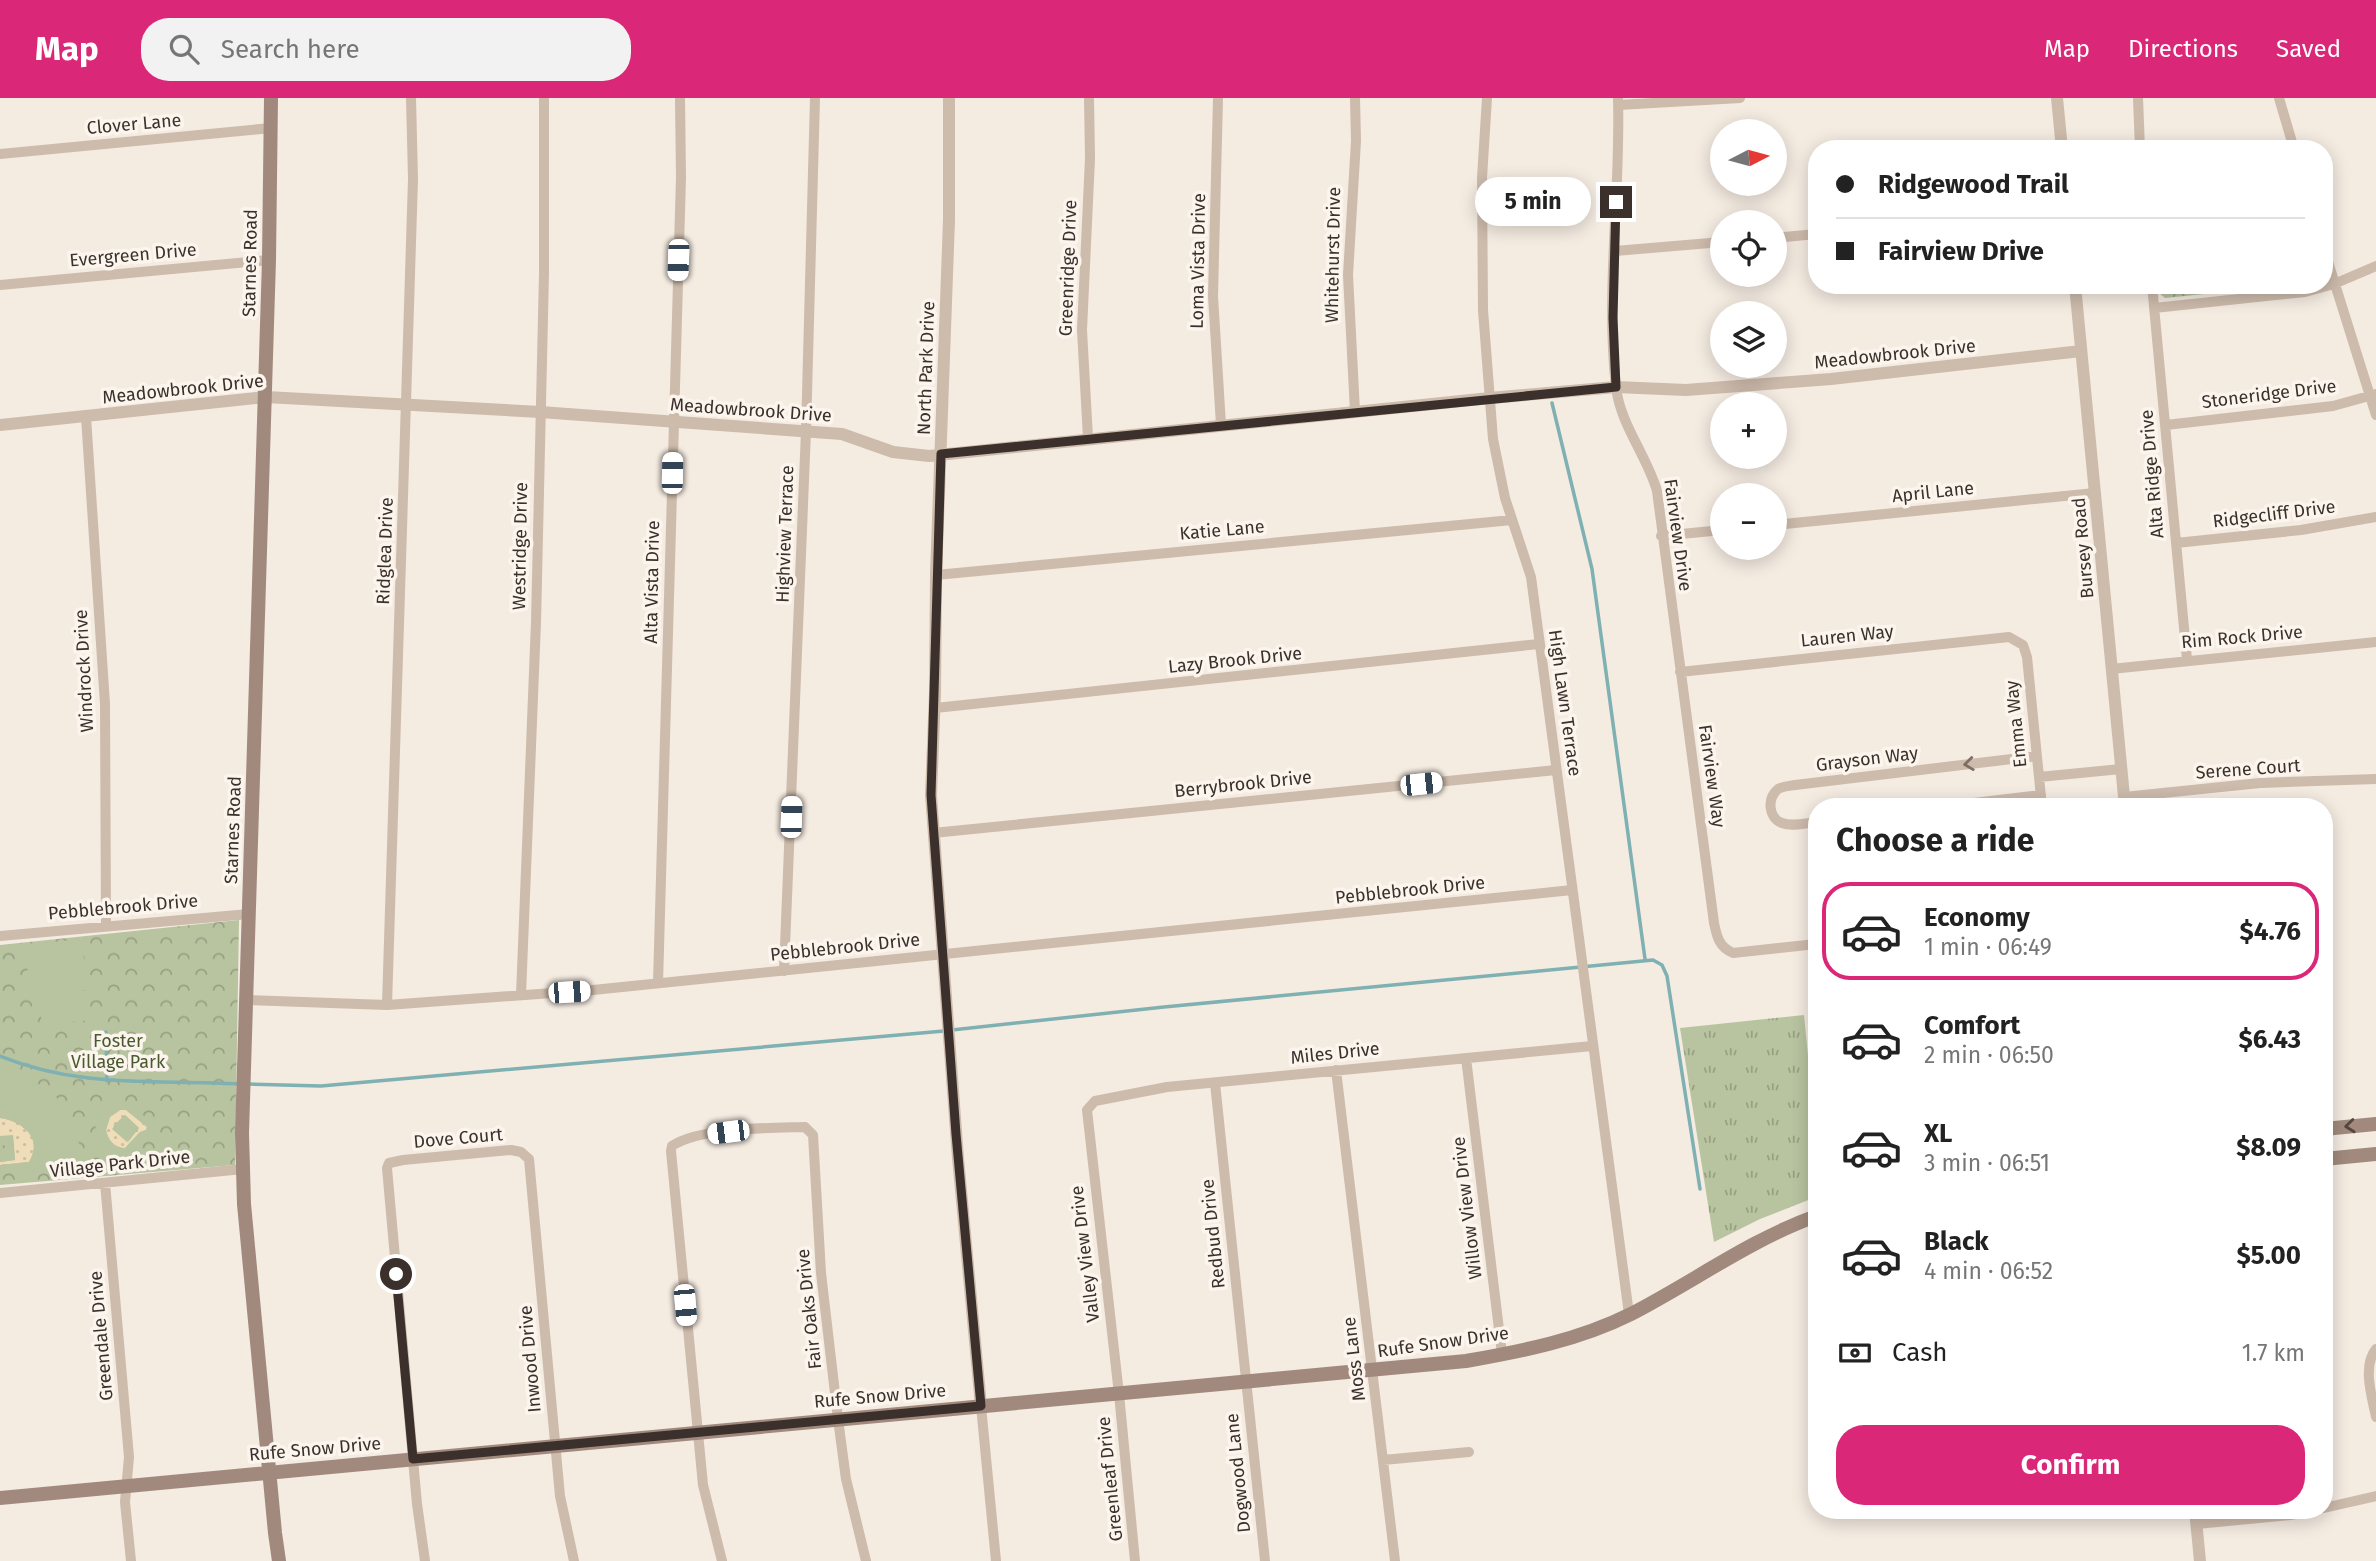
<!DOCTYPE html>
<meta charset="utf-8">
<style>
body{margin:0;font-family:"Fira Sans",sans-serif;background:#f2f2f2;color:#222;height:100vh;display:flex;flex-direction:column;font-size:26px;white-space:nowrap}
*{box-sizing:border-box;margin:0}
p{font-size:23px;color:#767676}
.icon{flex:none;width:38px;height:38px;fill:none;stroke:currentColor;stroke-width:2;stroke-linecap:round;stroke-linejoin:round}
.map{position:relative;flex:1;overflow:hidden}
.side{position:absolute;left:1808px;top:700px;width:525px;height:721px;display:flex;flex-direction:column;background:#fff;border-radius:28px;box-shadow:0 4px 18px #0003}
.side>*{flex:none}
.banner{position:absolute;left:1808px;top:42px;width:525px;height:154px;border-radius:28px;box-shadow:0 4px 18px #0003;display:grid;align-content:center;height:154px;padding:0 28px;background:#fff}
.needle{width:46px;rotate:84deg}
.controls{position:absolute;left:1710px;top:21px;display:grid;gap:14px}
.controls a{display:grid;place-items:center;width:77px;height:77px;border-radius:50%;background:#fff;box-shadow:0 4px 18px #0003;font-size:35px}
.end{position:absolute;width:32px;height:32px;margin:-16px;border:9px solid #3b302b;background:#fff;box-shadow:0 0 0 4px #fff}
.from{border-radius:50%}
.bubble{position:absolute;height:49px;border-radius:24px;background:#fff;box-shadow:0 4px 18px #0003;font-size:23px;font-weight:700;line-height:49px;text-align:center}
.car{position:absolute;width:21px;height:42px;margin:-21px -10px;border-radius:9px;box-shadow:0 0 5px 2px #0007;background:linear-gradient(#fff 24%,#345 0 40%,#fff 0 76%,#345 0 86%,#fff 0)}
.banner b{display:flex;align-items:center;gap:24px;height:66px;font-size:26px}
.banner b+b{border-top:2px solid #e0e0e0}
.banner i{width:18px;height:18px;background:#222}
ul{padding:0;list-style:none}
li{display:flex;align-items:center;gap:21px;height:98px;margin:0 14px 10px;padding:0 14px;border:4px solid transparent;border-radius:28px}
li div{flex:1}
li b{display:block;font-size:26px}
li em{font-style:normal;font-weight:700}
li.selected{border-color:#db2777}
li>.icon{width:63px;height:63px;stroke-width:1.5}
h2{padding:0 28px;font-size:32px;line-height:84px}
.pay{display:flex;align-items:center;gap:18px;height:77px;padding:0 28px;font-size:26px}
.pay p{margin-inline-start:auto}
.button{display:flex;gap:14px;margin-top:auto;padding:14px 28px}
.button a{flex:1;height:80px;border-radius:28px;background:#db2777;color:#fff;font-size:28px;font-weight:700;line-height:80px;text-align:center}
header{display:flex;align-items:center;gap:42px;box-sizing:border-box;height:98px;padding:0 35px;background:#db2777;color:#fff}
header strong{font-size:33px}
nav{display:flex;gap:38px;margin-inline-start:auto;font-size:24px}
.search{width:490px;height:63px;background:#f2f2f2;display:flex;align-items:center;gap:18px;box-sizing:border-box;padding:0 24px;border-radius:28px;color:#767676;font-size:26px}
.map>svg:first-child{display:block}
.grass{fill:url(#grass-tufts)}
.forest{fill:url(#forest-crowns)}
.sand{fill:url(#sand-dots);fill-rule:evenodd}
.pitch{fill:#b8c4a0;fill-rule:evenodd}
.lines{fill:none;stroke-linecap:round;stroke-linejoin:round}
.stream{stroke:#7fb0b2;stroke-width:3.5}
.minor{stroke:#cdbbac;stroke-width:10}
.tertiary{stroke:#cdbbac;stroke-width:12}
.secondary{stroke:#a18a7d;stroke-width:14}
.oneway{stroke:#7d6f65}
.oneway2{stroke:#544640}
.route{stroke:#3b302b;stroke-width:9}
.labels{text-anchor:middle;stroke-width:7;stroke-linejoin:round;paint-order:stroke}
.street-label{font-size:18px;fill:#3b302b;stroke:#fbf5ee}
.park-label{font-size:18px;fill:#4a5a2e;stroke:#fbf5ee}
</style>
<header>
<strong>Map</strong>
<div class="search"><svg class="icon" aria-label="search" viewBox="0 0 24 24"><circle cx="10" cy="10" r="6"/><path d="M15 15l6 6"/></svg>Search here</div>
<nav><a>Map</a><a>Directions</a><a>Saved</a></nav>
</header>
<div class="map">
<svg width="2376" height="1463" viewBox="0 0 2376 1463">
<defs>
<pattern id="grass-tufts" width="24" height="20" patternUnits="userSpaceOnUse" patternTransform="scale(1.75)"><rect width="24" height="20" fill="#b8c4a0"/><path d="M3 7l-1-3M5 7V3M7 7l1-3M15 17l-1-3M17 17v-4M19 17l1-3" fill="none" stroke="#97a083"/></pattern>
<pattern id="forest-crowns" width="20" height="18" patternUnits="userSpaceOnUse" patternTransform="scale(1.75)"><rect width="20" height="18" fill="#b8c4a0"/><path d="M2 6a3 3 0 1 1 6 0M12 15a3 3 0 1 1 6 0" fill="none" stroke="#97a083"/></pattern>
<pattern id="sand-dots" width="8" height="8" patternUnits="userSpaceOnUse" patternTransform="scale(1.75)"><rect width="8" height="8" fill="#efdcb8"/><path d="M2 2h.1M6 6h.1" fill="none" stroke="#cebd9e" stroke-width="1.8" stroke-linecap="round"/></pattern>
</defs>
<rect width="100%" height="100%" fill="#f4ebe1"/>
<path class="grass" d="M1804,917L1816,1038V1099L1760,1121L1714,1144L1680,930Z"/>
<path class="forest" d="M2158,187H2293L2165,200L2159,195Z
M239,822L235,1067L0,1087V847Z"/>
<path class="sand" d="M120,1012H126L147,1029L146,1032L140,1034L125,1050C114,1050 108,1042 106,1032L110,1019ZM125,1017L139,1030L128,1044L113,1028Z
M0,1020C22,1023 44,1040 29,1064L0,1067V1064L15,1062L13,1038H0Z"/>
<path class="pitch" d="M82,841L87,892L30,898L25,847Z
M88,894L90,922L42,927L39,899Z
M0,973L47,989C68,1010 80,1036 82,1066L0,1075V1067L29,1064C44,1040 22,1023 0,1020Z
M112,1002L142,1014L150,1031L144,1045L116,1059C88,1042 91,1023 112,1002ZM120,1012H126L147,1029L146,1032L140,1034L125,1050C114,1050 108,1042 106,1032L110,1019Z
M125,1017L139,1030L127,1044L112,1031Z
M13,1037L15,1062L0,1064V1056L6,1050L4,1047H0V1038Z"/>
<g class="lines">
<path class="stream" d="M1552,305L1592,471L1645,861
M952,932L1164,909L1653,862L1662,867L1667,878L1700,1091
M106,934L107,983
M0,958C82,991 154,981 240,986
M247,986L321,988L944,933"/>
<path class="minor" d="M1218,0L1213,198L1221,327
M1487,0L1482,80L1483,212L1493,341L1505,400L1531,479L1629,1216
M1618,0C1621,96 1605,193 1616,289C1620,326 1647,358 1657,393L1714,825C1717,839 1719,849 1733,855L1816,846
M2138,0L2140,51
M2279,0L2294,51
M1618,7L1740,0
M0,56L271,30
M1774,140L1816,136
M2324,151L2376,317
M1615,153L1722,144
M0,187L269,162
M2152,187L2187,562
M2154,210L2305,194L2334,186L2376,168
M1355,314L1348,177L1356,43L1355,0
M86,319L105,606L106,827
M2166,327L2333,308L2376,296
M1088,340L1082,232L1090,60L1089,0
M1774,427L2095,395
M1661,438L1722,432
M2176,445L2301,432L2376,419
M936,477L1512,422
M2111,571L2376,544
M1680,574L2009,539L2023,547L2027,559L2042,709
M935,610L1539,546
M2039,679L2121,671
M2124,699L2260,685L2376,681
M1940,709L2041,697
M1816,724C1806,725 1792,729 1782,725C1768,720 1767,700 1778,691C1783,688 1789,688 1795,687L2037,658
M933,735L1556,672
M0,838L249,816
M784,873L806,333L815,0
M658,885L681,79L680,0
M521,897L536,524L544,175V0
M247,902L387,907L593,892L1572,792
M387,907L413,81L411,0
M1466,960L1502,1256
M1336,972L1395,1463
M1215,985L1265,1463
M105,1085L129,1359L125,1404L131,1463
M0,1095L243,1071
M2376,1251C2362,1268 2372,1299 2376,1319
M981,1308L996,1463
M1383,1362L1469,1354
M2324,1410L2376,1398
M2197,1426L2290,1417L2315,1412
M425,1463L417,1406L387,1070L389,1065L403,1062L511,1052L521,1054L529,1061L560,1398L574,1463
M722,1463L703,1387L671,1053L672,1048C700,1029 771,1030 805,1029L813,1037L821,1175L838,1321L846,1381L866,1463
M1135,1463L1119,1296L1087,1012L1095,1003L1167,989L1592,948"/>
<path class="tertiary" d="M949,0V122L936,477L935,595L931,697L958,1060L981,1308
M2057,0L2062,51
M2075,187L2125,709
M0,327L266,299L540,314L842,336L893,354L929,358L1490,300L1616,289L1686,292L1831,281L2081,253
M2195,1412L2200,1463"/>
<path class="secondary" d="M271,0L269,162L242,1035L244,1106L275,1435L279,1463
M2324,1031L2376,1026
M2324,1061L2376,1056
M0,1400L1466,1263C1523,1253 1579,1242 1631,1216C1693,1184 1750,1142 1816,1118"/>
</g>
<defs><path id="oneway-chevron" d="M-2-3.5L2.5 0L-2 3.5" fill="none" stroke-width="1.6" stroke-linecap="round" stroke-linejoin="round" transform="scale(1.75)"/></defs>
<use class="oneway" href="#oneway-chevron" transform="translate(1969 666) rotate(173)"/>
<use class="oneway2" href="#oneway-chevron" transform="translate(2350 1028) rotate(174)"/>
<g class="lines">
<path class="route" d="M396,1176L413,1361L981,1308L956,1036L931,697L941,356L1616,289L1613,220L1616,104"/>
</g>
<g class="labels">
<g class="street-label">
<text transform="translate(134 26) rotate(-5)" y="6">Clover Lane</text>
<text transform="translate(133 157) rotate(-5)" y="6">Evergreen Drive</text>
<text transform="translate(1333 157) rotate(-89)" y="6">Whitehurst Drive</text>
<text transform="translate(1198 163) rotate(-89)" y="6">Loma Vista Drive</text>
<text transform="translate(250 165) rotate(-89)" y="6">Starnes Road</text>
<text transform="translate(1068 170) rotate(-88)" y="6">Greenridge Drive</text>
<text transform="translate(1895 256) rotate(-6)" y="6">Meadowbrook Drive</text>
<text transform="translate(926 270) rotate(-88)" y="6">North Park Drive</text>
<text transform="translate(183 291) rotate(-6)" y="6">Meadowbrook Drive</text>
<text transform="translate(2269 296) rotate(-7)" y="6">Stoneridge Drive</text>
<text transform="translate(751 312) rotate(4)" y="6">Meadowbrook Drive</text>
<text transform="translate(2152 376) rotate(-95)" y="6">Alta Ridge Drive</text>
<text transform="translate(1933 394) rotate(-6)" y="6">April Lane</text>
<text transform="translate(2274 416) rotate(-7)" y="6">Ridgecliff Drive</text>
<text transform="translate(1222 432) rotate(-5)" y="6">Katie Lane</text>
<text transform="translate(785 436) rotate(-88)" y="6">Highview Terrace</text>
<text transform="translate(1678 437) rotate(82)" y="6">Fairview Drive</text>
<text transform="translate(520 448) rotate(-89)" y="6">Westridge Drive</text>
<text transform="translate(2083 450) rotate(-95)" y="6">Bursey Road</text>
<text transform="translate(385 453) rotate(-88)" y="6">Ridglea Drive</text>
<text transform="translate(652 484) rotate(-89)" y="6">Alta Vista Drive</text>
<text transform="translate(1847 538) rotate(-6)" y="6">Lauren Way</text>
<text transform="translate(2242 539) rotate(-5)" y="6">Rim Rock Drive</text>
<text transform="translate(1235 562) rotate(-6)" y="6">Lazy Brook Drive</text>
<text transform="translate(84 573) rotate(-93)" y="6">Windrock Drive</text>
<text transform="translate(1565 605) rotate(82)" y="6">High Lawn Terrace</text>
<text transform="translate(2016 626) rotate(-96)" y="6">Emma Way</text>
<text transform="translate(1867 661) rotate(-7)" y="6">Grayson Way</text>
<text transform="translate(2248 671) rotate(-4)" y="6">Serene Court</text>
<text transform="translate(1712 678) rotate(82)" y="6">Fairview Way</text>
<text transform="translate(1243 686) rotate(-6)" y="6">Berrybrook Drive</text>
<text transform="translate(233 732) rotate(-88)" y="6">Starnes Road</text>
<text transform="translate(1410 792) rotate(-6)" y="6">Pebblebrook Drive</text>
<text transform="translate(123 809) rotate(-5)" y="6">Pebblebrook Drive</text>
<text transform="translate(845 849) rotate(-6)" y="6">Pebblebrook Drive</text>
<text transform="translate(1335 955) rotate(-6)" y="6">Miles Drive</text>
<text transform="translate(458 1040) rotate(-5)" y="6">Dove Court</text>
<text transform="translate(120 1066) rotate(-6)" y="6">Village Park Drive</text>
<text transform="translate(1467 1110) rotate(-97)" y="6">Willow View Drive</text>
<text transform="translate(1213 1136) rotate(-96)" y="6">Redbud Drive</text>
<text transform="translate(1085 1156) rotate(-97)" y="6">Valley View Drive</text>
<text transform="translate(809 1211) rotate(-96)" y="6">Fair Oaks Drive</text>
<text transform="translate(101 1238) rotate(-95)" y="6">Greendale Drive</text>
<text transform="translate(1443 1244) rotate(-8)" y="6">Rufe Snow Drive</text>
<text transform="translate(530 1261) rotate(-95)" y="6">Inwood Drive</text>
<text transform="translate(1354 1261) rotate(-97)" y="6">Moss Lane</text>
<text transform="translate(880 1298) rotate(-5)" y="6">Rufe Snow Drive</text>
<text transform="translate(315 1351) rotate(-5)" y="6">Rufe Snow Drive</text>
<text transform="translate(1238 1375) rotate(-96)" y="6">Dogwood Lane</text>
<text transform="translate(1110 1381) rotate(-96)" y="6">Greenleaf Drive</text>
</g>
<g class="park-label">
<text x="118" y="949">Foster<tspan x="118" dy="21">Village Park</tspan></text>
</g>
</g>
</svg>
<div class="controls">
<a><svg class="needle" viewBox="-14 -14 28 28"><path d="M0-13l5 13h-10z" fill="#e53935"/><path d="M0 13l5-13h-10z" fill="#767676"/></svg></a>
<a><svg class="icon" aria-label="locate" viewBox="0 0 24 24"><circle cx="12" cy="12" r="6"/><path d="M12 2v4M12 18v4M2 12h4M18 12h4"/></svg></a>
<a><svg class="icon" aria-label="layers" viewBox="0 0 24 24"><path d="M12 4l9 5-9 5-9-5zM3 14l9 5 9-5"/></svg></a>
<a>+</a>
<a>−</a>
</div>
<i class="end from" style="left:396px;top:1176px"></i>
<i class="end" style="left:1616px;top:104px"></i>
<div class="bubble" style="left:1475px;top:79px;width:116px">5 min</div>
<i class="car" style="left:678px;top:162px;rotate:182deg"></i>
<i class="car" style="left:672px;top:375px;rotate:1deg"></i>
<i class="car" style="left:1421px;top:686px;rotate:84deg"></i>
<i class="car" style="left:791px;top:719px;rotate:2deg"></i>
<i class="car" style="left:569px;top:894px;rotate:86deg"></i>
<i class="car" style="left:728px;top:1034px;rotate:263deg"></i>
<i class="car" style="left:685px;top:1207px;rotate:175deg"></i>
<div class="banner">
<b><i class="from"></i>Ridgewood Trail</b>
<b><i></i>Fairview Drive</b>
</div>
<section class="side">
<h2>Choose a ride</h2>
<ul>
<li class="selected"><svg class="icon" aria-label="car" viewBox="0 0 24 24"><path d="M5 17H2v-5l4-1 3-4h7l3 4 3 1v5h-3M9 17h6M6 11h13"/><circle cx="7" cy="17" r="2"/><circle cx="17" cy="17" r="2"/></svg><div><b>Economy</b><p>1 min · 06:49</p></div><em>$4.76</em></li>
<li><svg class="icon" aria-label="car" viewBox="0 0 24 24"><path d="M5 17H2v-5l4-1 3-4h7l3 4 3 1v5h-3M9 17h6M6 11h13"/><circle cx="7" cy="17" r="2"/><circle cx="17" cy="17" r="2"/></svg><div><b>Comfort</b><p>2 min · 06:50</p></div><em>$6.43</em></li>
<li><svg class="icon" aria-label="car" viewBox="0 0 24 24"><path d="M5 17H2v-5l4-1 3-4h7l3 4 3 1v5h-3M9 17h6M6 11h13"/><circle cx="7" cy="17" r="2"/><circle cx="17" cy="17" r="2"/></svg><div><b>XL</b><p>3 min · 06:51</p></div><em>$8.09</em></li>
<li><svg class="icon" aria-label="car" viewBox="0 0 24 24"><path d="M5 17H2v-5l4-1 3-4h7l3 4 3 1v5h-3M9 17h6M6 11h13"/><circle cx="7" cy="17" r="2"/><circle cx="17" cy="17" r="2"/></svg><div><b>Black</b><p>4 min · 06:52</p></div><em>$5.00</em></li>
</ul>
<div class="pay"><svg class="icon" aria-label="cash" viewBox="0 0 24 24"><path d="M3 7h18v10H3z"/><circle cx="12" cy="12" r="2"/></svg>Cash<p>1.7 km</p></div>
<div class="button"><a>Confirm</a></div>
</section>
</div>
